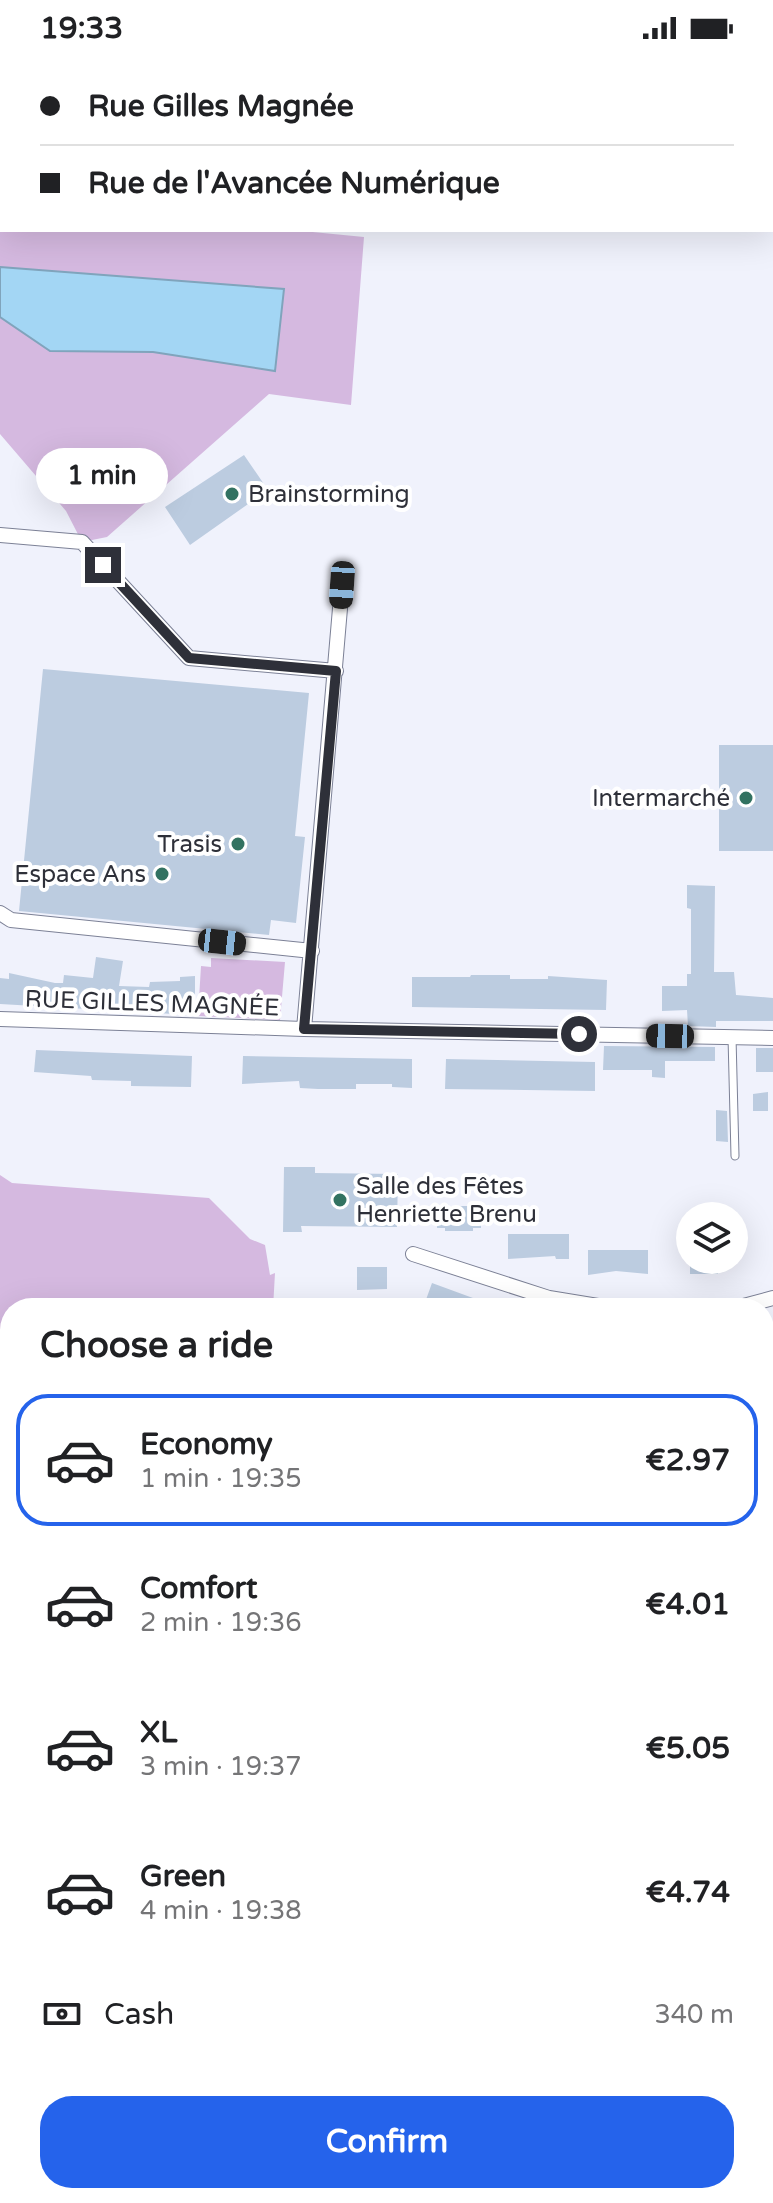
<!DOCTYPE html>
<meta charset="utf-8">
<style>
body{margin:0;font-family:"Varela Round",sans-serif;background:#f2f2f2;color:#202124;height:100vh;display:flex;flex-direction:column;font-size:30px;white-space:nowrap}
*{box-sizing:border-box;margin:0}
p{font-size:26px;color:#757577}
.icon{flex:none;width:44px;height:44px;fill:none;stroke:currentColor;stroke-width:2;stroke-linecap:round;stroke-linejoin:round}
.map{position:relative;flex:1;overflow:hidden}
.sheet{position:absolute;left:0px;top:1242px;width:774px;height:906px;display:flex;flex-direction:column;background:#fff;border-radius:32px 32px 0 0;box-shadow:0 8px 32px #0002}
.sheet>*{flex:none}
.hud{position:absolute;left:0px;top:0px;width:774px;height:176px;box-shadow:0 8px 32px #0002;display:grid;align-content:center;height:176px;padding:0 40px;background:#fff}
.buttons{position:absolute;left:676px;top:1146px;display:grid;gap:16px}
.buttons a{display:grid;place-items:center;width:72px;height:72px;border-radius:50%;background:#fff;box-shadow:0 8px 32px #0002;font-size:40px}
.end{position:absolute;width:36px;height:36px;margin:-18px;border:10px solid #2e3039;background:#fff;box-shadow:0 0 0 4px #fff}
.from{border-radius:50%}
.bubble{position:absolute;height:56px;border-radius:28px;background:#fff;box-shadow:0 8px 32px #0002;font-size:26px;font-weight:700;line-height:56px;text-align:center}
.car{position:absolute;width:24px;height:48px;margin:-24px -12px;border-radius:10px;box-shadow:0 0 6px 2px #0007;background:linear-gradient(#222 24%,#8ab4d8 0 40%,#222 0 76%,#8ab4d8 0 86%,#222 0)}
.hud b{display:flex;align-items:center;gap:28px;height:76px;font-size:30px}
.hud b+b{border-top:2px solid #e0e0e0}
.hud i{width:20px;height:20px;background:#202124}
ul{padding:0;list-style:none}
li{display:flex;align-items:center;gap:24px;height:132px;margin:0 16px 12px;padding:0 24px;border:4px solid transparent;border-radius:32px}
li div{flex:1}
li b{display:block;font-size:30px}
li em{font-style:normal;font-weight:700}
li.active{border-color:#2563eb}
li>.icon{width:72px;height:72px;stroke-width:1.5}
h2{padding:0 40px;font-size:36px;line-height:96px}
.pay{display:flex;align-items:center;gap:20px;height:88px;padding:0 40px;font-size:30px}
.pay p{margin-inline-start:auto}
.primary-button{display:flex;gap:16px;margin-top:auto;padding:16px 40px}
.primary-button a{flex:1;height:92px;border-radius:32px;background:#2563eb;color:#fff;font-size:32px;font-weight:700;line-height:92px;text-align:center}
.status{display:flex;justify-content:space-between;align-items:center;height:56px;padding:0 40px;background:#fff;direction:ltr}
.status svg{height:22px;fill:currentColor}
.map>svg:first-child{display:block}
.green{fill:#d5b9e0}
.water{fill:#a3d6f4;stroke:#80a4bc;stroke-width:2}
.building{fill:#bccce0}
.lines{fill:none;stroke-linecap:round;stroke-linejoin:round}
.lane-casing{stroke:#7c8196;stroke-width:9}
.street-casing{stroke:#7c8196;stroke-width:16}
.primary-casing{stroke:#7c8196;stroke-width:24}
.lane{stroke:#fff;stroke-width:7}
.street{stroke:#fff;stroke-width:14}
.primary{stroke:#fff;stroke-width:22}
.route{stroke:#2e3039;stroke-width:10}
.poi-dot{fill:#327261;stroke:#fff;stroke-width:3}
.labels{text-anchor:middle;stroke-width:8;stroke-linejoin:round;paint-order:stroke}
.poi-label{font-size:24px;fill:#2e3039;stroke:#fff;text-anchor:end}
.street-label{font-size:24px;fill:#2e3039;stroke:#fff}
</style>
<div class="status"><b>19:33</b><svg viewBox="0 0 49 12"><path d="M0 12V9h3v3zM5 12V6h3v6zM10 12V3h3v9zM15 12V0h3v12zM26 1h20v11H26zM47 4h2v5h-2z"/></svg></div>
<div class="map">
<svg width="773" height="2147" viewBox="0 0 773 2147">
<rect width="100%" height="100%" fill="#f0f2fc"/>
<path class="green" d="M0,146L2,174H292L364,181L351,349L269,338L107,481L82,486L66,455L0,378Z
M211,902L285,906L280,964L198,960L201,910L211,911Z
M0,1119L12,1127L209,1142L250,1183L265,1189L270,1219L275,1217L273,1252H10V1678H2L0,1629Z"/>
<path class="water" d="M0,211L284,233L275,315L153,296L50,295L0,261Z"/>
<path class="building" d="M244,399L268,434L190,489L165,451Z
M43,613L309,637L295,780L305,781L296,867L271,864L269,879L19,855Z
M719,689H773V795H719Z
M687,829L715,830L714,916H734L736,939L773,942V965H716V971L688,970L687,954L662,955V930H687V918H691V853L687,852Z
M96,901L123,905L119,930L149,931L150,926L180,925V921L195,920V941L189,942V947H179L178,951H174V958L0,948V922L9,923V917L55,927H63L64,919L93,922Z
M471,919H510V923H548V920L607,924L606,954L412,951V921H470Z
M604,990L715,991V1005H665V1022L652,1021V1014H603Z
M756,992H773V1016H756Z
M36,994L192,1000L191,1031L131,1030V1025L92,1024L91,1020L34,1016Z
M243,1000L412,1003V1032L392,1031V1028H356V1033H318L300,1032L299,1025L242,1028Z
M446,1003L595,1006V1035L445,1033Z
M768,1036V1055H753V1038Z
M716,1054L727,1055L728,1086L716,1085Z
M284,1111H315V1117L398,1118L397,1171L301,1170L302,1176H283Z
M438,1150H481V1172H473V1175H445V1172H437Z
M508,1178H569V1203H556L555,1200L508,1203Z
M588,1194H648V1218L616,1215L588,1219Z
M690,1204H719L718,1218H690Z
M357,1211H387V1233L357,1234Z
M432,1227L492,1249L491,1252H423Z"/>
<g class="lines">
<g class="lane-casing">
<path id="lane" d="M732,981L735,1100
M0,1877L10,1823"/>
</g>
<g class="street-casing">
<path id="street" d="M0,479L82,486L189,602L336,615
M0,857L11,864L312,895
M0,963L304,973L773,982
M304,973L342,529
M413,1198L549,1242L610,1252
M736,1252L773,1242
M764,1557H773
M764,1738H773"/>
</g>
<g class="primary-casing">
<path id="primary" d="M0,1929L10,1931
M764,2024L773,2025"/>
</g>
<use href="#lane" class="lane"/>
<use href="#street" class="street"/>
<use href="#primary" class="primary"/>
</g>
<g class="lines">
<path class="route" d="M103,509L189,602L336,615L304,973L579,978"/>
</g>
<g class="poi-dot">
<circle cx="232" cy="438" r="8"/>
<circle cx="746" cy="742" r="8"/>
<circle cx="238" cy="788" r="8"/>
<circle cx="162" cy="818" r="8"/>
<circle cx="340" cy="1144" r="8"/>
</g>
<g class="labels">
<g class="poi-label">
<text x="248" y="446" text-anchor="start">Brainstorming</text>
<text x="730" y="750">Intermarché</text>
<text x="222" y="796">Trasis</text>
<text x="146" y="826">Espace Ans</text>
<text x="356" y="1138" text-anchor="start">Salle des Fêtes<tspan x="356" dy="28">Henriette Brenu</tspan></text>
</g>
<g class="street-label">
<text transform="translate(152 947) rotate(2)" y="8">RUE GILLES MAGNÉE</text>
</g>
</g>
</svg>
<div class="buttons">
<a><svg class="icon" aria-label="layers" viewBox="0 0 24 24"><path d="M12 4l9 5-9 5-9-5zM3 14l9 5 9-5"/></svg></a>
</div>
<i class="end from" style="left:579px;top:978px"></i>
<i class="end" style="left:103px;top:509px"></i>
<div class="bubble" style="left:36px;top:392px;width:132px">1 min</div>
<i class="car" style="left:342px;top:529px;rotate:184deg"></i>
<i class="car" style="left:222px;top:886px;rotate:96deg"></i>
<i class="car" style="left:670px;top:980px;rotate:271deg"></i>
<div class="hud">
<b><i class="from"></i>Rue Gilles Magnée</b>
<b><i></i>Rue de l'Avancée Numérique</b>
</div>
<section class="sheet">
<h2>Choose a ride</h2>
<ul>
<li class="active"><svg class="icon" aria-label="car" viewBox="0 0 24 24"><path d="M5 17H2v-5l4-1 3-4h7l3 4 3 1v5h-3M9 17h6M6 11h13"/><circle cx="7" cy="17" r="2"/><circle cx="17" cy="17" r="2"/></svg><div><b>Economy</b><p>1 min · 19:35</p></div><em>€2.97</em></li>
<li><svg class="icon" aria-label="car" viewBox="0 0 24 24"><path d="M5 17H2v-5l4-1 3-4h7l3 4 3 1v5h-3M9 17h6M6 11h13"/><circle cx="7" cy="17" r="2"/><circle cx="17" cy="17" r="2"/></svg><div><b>Comfort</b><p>2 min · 19:36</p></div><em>€4.01</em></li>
<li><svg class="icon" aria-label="car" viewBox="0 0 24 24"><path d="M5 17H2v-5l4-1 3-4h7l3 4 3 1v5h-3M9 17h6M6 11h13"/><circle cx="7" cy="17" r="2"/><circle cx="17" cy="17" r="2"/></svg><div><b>XL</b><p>3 min · 19:37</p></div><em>€5.05</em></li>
<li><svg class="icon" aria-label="car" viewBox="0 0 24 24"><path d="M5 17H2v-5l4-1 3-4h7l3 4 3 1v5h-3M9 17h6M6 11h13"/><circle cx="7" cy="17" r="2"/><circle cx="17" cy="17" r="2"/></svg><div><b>Green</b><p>4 min · 19:38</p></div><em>€4.74</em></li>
</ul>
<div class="pay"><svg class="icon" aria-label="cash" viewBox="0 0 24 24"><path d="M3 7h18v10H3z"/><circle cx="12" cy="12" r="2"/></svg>Cash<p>340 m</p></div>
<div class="primary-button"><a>Confirm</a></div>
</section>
</div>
